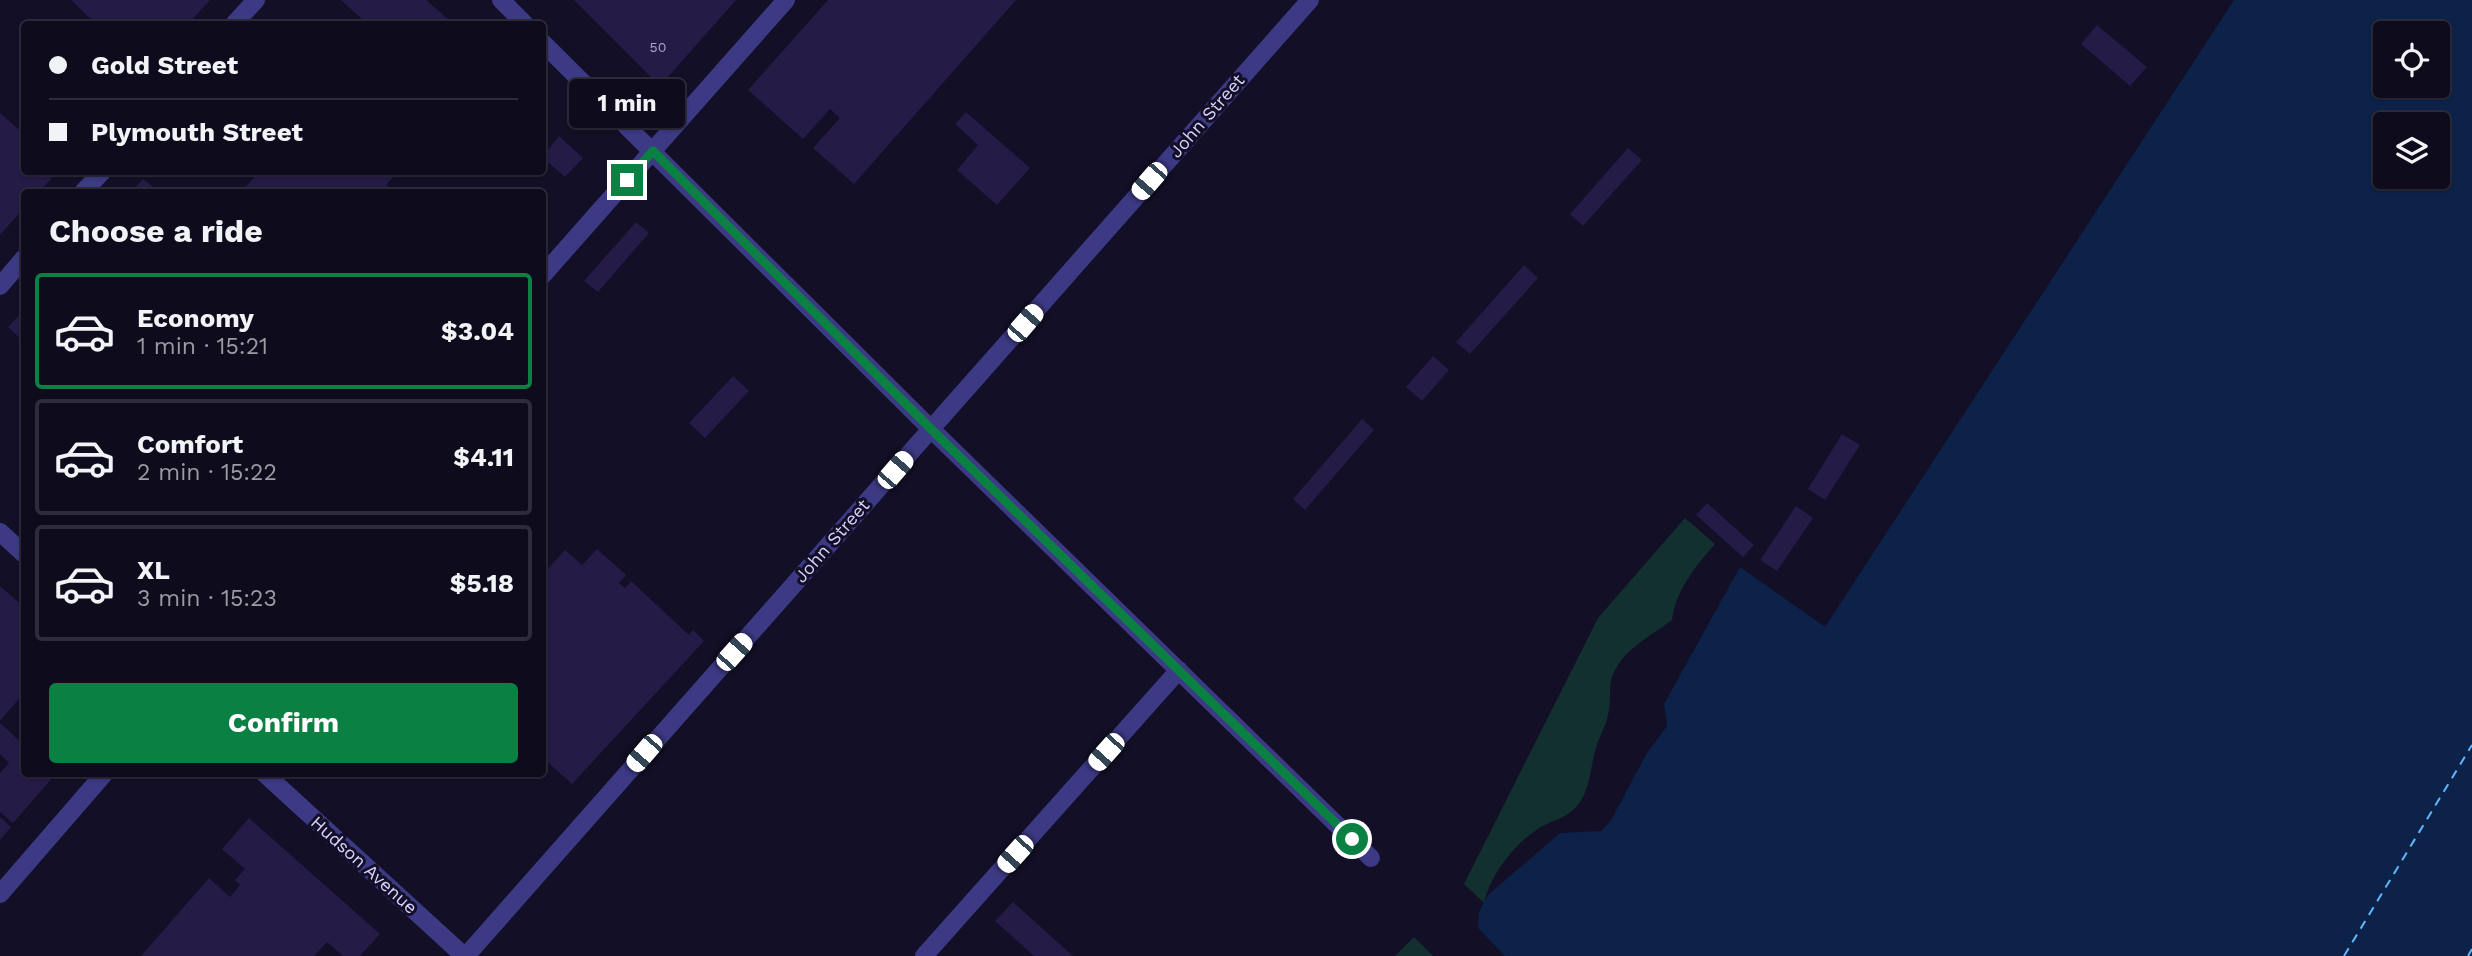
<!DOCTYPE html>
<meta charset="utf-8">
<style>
body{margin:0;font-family:"Work Sans",sans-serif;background:#171425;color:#f1f3f6;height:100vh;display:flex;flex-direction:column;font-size:26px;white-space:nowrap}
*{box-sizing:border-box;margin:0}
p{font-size:23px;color:#9b9ba3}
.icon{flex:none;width:38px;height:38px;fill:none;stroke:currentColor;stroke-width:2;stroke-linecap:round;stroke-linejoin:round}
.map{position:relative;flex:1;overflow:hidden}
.sheet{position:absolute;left:21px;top:189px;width:525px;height:588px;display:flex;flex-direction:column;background:#0e0b1c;border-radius:7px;box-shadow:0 2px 5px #0004,0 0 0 2px #2e2b3b}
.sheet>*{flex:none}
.banner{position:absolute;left:21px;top:21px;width:525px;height:154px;border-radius:7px;box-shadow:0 2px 5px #0004,0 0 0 2px #2e2b3b;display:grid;align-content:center;height:154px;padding:0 28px;background:#0e0b1c}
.tools{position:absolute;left:2373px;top:21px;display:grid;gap:14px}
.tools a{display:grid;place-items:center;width:77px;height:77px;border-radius:7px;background:#0e0b1c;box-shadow:0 2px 5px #0004,0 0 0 2px #2e2b3b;font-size:35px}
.end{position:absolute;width:32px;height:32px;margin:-16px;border:9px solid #0b8043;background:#fff;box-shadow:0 0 0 4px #fff}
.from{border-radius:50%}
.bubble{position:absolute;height:49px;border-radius:7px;background:#0e0b1c;box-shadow:0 2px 5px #0004,0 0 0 2px #2e2b3b;font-size:23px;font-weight:700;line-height:49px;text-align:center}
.car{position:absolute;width:21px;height:42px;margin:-21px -10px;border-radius:9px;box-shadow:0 0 5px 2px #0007;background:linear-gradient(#fff 24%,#345 0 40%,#fff 0 76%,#345 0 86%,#fff 0)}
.banner b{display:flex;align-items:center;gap:24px;height:66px;font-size:26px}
.banner b+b{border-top:2px solid #2e2b3b}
.banner i{width:18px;height:18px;background:#f1f3f6}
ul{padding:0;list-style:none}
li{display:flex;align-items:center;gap:21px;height:116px;margin:0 14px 10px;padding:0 14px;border:4px solid #2e2b3b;border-radius:7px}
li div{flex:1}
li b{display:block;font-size:26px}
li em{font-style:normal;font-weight:700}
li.current{border-color:#0b8043}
li>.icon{width:63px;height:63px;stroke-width:1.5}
h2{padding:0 28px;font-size:32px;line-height:84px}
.button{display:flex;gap:14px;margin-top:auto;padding:14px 28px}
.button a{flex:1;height:80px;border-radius:7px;background:#0b8043;color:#fff;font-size:28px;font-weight:700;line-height:80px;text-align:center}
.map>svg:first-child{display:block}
.green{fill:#12302f}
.water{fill:#0c2248;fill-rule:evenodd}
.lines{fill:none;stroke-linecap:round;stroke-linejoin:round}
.ferry{stroke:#62b6ff;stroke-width:2;stroke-dasharray:9 7;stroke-linecap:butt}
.building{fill:#241b47}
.service{stroke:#3d3a85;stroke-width:18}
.minor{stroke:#3d3a85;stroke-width:18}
.route{stroke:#0b8043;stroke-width:9}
.labels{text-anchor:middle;stroke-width:6;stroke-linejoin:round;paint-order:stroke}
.number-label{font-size:14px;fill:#aca6d1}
.street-label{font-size:18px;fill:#d9d4ff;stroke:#130f26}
</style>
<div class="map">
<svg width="2472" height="956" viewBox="0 0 2472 956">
<rect width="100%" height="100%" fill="#130f26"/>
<path class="green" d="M1685,518L1715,544C1695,567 1676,590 1672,620C1654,634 1631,645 1618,665C1606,683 1612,692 1609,710C1607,724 1601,733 1597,745C1590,765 1591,790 1577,806C1568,817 1556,819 1545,825C1518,838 1490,875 1484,903L1464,884L1598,618Z
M1414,937L1433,956H1395Z"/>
<path class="water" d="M2234,0H2472V956H1505L1478,928L1479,912L1488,895L1560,833L1601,831L1610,822L1647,753L1667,726L1664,704L1740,567L1825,627ZM2385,33H2438V86H2385ZM2385,124H2438V177H2385Z"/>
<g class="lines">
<path class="ferry" d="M2344,956L2472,745
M2468,956L2472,949"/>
</g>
<path class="building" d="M71,0H210L188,24H96Z
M341,0H426L454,24H359L363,20Z
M574,0H736L660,86Z
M828,0H1016L854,184L813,148L840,118L830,109L803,139L748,90Z
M2097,25L2147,67L2130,86L2081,44Z
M966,112L1030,168L997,205L957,170L978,145L955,124Z
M0,113L24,134V172H57L39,192H24V208L0,235Z
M559,136L583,158L565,177L542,157Z
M1628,148L1642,160L1583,226L1570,214Z
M259,172H398L386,185L395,192H241Z
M143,179L159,192H132Z
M636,222L649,233L598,292L584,281Z
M1524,265L1538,278L1470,354L1456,342Z
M24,310V342L8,327Z
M1433,356L1449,370L1422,401L1406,387Z
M733,376L749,391L705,438L689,423Z
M1362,419L1374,430L1305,510L1293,499Z
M1842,434L1860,445L1825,500L1808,489Z
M1707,503L1754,545L1743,557L1696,515Z
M1796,506L1813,518L1777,571L1760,560Z
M597,549L626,575L619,583L625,588L631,581L689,635L693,630L704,641L572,784L542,757V575L565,550L582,565Z
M0,586L24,607V693L0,721Z
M0,723L24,745V774L55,775L13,823L0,812V773L9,763L0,754Z
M0,817L11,827L0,840Z
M249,818L380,934L360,956H343L327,942L314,956H141L209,878L230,897L240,885L235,880L245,869L222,849Z
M1013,902L1073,956H1034L995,921Z"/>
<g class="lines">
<path class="service" d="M1310,0L931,429L1371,858
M924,956L1179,670"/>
<path class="minor" d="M501,0L525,24
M234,24L256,0
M83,192L102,172
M542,276L786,0
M0,286L24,258
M0,532L24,554
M265,774L464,956
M0,894L104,774
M466,956L931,429L542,42"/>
</g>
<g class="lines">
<path class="route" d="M627,180L653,151L931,429L1352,839"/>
</g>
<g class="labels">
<g class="number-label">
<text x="658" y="52">50</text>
</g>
<g class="street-label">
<text transform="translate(1207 116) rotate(-49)" y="6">John Street</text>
<text transform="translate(832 541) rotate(-49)" y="6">John Street</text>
<text transform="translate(364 865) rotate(42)" y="6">Hudson Avenue</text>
</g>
</g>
</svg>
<div class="tools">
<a><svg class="icon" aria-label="locate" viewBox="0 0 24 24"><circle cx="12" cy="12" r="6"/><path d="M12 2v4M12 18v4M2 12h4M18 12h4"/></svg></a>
<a><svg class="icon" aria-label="layers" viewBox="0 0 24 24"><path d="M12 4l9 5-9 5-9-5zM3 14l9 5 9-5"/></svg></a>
</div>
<i class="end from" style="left:1352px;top:839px"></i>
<i class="end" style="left:627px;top:180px"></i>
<div class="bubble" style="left:569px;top:79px;width:116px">1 min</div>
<i class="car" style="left:1149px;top:181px;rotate:221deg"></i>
<i class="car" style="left:1025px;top:323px;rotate:41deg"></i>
<i class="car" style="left:895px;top:470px;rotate:41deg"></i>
<i class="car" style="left:734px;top:652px;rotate:42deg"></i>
<i class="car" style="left:1106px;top:752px;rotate:222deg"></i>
<i class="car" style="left:644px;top:753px;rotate:221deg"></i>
<i class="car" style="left:1015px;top:854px;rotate:222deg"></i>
<div class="banner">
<b><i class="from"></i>Gold Street</b>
<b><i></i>Plymouth Street</b>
</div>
<section class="sheet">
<h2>Choose a ride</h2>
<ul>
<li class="current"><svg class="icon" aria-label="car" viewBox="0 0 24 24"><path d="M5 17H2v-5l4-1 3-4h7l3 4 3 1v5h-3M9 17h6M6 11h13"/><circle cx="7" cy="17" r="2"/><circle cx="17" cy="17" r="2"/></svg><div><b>Economy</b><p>1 min · 15:21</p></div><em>$3.04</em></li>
<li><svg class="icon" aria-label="car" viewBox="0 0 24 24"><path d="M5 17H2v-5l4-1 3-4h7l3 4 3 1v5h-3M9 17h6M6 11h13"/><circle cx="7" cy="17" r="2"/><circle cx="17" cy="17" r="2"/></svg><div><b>Comfort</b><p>2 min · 15:22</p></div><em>$4.11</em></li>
<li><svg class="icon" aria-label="car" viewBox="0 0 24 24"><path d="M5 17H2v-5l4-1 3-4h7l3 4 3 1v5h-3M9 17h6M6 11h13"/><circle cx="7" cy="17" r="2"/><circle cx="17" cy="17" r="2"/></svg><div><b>XL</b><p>3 min · 15:23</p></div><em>$5.18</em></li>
</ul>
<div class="button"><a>Confirm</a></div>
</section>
</div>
